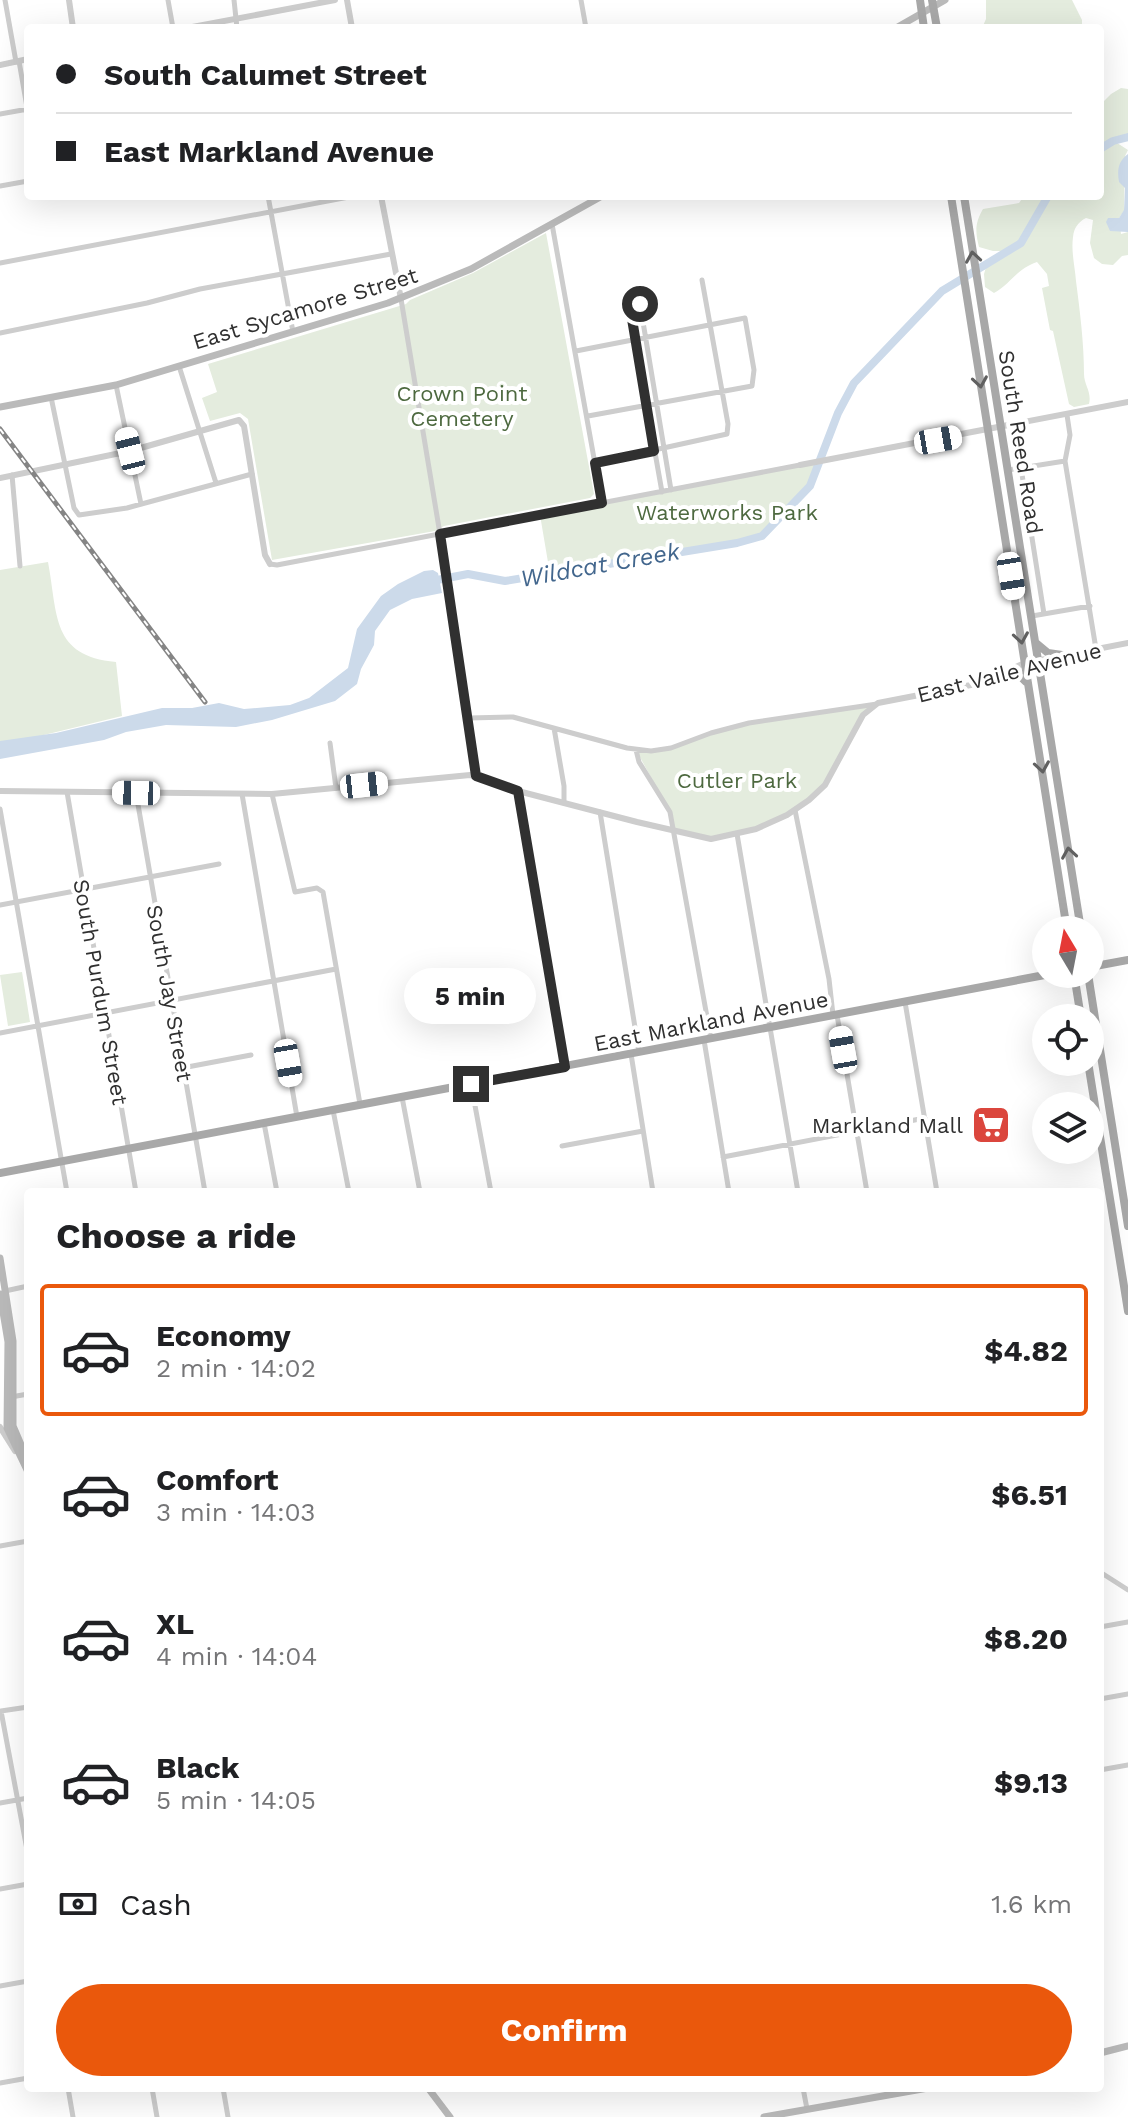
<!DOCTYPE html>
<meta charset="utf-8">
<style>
body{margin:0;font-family:"Work Sans",sans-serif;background:#f2f2f2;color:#202124;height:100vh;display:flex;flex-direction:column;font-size:30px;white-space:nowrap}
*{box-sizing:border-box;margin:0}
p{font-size:26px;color:#757577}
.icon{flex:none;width:44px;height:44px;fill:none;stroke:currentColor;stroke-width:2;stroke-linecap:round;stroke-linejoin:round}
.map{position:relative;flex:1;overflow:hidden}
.drawer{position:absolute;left:24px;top:1188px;width:1080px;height:904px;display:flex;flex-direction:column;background:#fff;border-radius:8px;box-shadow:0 8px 32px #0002}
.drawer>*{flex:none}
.banner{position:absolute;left:24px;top:24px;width:1080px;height:176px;border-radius:8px;box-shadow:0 8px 32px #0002;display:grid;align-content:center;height:176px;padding:0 32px;background:#fff}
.needle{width:52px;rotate:350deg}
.tools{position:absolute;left:1032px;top:916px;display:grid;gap:16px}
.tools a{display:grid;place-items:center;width:72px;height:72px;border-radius:50%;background:#fff;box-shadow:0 8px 32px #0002;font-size:40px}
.end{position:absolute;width:36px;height:36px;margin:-18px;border:10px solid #303030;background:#fff;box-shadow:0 0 0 4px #fff}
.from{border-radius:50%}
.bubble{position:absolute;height:56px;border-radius:28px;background:#fff;box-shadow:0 8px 32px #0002;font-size:26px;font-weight:700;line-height:56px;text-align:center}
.car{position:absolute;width:24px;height:48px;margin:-24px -12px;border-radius:10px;box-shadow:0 0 6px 2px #0007;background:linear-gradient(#fff 24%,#345 0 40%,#fff 0 76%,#345 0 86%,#fff 0)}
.banner b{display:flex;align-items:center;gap:28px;height:76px;font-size:30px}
.banner b+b{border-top:2px solid #e0e0e0}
.banner i{width:20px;height:20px;background:#202124}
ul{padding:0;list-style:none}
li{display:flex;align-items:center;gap:24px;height:132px;margin:0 16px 12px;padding:0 16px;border:4px solid transparent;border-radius:8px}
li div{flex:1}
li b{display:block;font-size:30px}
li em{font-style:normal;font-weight:700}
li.on{border-color:#ea580c}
li>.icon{width:72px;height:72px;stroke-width:1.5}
h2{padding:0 32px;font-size:36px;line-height:96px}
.pay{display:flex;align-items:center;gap:20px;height:88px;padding:0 32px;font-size:30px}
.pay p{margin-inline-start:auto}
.cta{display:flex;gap:16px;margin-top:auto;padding:16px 32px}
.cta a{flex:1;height:92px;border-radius:48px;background:#ea580c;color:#fff;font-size:32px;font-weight:700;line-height:92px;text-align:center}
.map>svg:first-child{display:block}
.green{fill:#e4ecde}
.water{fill:#ccdaea}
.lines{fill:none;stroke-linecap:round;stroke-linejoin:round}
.river{stroke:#ccdaea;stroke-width:8}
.minor{stroke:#cdcdcd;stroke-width:5}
.tertiary{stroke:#cdcdcd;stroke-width:6}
.secondary{stroke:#bababa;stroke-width:7}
.primary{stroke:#a8a8a8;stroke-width:8}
.rail-casing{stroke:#858585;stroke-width:5}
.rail{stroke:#fff;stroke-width:2;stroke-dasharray:6;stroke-linecap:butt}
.oneway{stroke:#606060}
.route{stroke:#303030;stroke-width:10}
.labels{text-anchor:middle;stroke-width:8;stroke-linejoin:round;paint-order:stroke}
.street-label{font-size:22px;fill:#303030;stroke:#fff}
.park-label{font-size:22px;fill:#4d693f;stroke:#fff}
.poi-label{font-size:22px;fill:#303030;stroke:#fff;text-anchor:end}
.water-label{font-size:24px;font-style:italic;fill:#42668d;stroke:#fff}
</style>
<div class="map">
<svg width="1128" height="2117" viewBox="0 0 1128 2117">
<rect width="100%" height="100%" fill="#fff"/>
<path class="green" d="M986,0H1072L1082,20V28H982L986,19Z
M1121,88L1128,89V136L1114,141L1128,150L1125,156L1124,211L1119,218L1121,234L1128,232V255L1122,256L1113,265L1102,264L1094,258L1090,243L1093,220L1086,218C1078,222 1074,228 1073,237C1071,252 1075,267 1076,281C1080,312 1084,343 1084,374C1084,385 1092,392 1089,404L1074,407L1069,404L1053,331L1050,330L1042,288L1049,286L1047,274L1037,262C1016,269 1012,283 994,293L985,287L984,274L987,264L1007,251H993L979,247C975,231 975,223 983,209L1019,203L1024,196H1100V105L1111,94Z
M546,233L594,494L590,498L444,526L435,531L272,560L248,419L240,413L210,421L202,398L217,392L208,364L406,304L410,300L473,273Z
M820,461L810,486L762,536L737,543L550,574L540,515Z
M48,562C58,615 51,656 116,662L122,716L11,743H0V570Z
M878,703L868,709L817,794L768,824L711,839L674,832L670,812L636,750H663L731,727Z
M22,972L30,1022L8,1026L0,975Z"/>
<path class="water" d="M1128,154V232L1110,231L1106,222L1108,218H1119L1124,210L1125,188L1119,182C1117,171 1118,161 1128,154Z
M433,570L438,573L442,593L412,599L390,610L375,631L374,645L361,669L357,684L335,701L272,720L236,727L166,725L126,732L104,740L0,759V741L56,733L162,708H192L219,703L244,709L290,705L309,698L348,668L357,629L381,596L398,584L424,571Z"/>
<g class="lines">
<path class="river" d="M1100,149L1113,141L1128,137
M432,581L468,574L505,581L737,543L762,536L810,486L838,413L854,383L942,291L1021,243L1048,196"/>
<path class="minor" d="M5,0L16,62
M168,0L173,28
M234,0L237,28
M581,0L586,28
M19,61L28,113
M0,114L28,109
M0,186L28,181
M268,196L293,332
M552,224L602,503
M0,263L354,196
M401,299L439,528L476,776
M0,333L147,303L200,289L391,254
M576,351L745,318L754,370L752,386L588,416
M179,366L216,483
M116,385L141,504
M51,397L74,508L79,515L127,508L252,474
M1067,415L1070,435L1065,461L1096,649
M595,463L727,434L728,424L702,280
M1021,468L1044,614
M1008,470L1065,461
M12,475L20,566
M662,492L631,317L629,301L634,298L640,304L671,490
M270,564L277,565L800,465
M1032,616L1090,606
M469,718L513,717L627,748L651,751L671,748L711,733L749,723L877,704
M554,728L564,786V803
M330,743L336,788
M636,750L639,762L670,812L711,1039
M518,791L565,1066
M67,792L136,1192
M136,793L205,1192
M242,794L297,1117
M272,794L295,892L317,888L323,892L360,1104
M0,809L67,1192
M795,810L829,979L833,1015
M600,812L639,1052
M737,834L798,1192
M0,905L219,864
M905,1002L937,1192
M837,1015L867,1192
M0,1033L336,969
M704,1040L729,1192
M631,1054L653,1192
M182,1068L251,1055
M471,1084L491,1192
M402,1097L420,1192
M333,1110L349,1192
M264,1123L277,1192
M562,1146L643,1131
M723,1157L925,1118
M5,1291L28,1286
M11,1397L28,1394
M0,1546L28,1541
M1100,1572L1128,1590
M1100,1627L1128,1622
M1100,1699L1128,1694
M1,1711L28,1855
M1,1711L28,1707
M1100,1770L1128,1765
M0,1803L28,1798
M0,1889L28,1884
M0,1986L28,1981
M0,2083L28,2078
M68,2088L73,2117
M152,2088L157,2117
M223,2088L228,2117
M803,2088L807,2109"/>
<path class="tertiary" d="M69,0L73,28
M347,0L352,28
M187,28L335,0
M0,65L28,59
M381,196L401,299
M800,465L1128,402
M0,478L130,451L239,420L244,426L265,555L270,564
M0,791L272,794L470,775L518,791L637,822L711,839L756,829L787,815L809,800L825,785L863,715L878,703L976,684L1025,663L1128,643
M0,1427L15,1451"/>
<path class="secondary" d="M896,28L945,0
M0,407L116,385L388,303L471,269L602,196
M0,1258L13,1341V1426L28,1461
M0,1294L8,1342L7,1428L28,1472
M1100,2053L1128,2046
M428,2088L450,2117
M764,2117L928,2088"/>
<path class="primary" d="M920,0L924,28
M932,0L937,28
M951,196L1067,930
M964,196L1081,930
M1036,643L1048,653L1062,655
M1003,674L1016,672L1026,682
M1090,967L1128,960
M1074,974L1081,1018
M1088,974L1128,1226
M1088,1062L1128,1311
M0,1173L1050,974"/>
<g class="rail-casing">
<path id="rail" d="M0,429L205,702"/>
</g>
<use href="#rail" class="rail"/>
</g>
<defs><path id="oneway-chevron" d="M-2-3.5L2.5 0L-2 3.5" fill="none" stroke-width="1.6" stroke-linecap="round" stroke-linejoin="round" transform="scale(2)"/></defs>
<g class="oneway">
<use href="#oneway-chevron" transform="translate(973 257) rotate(-99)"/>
<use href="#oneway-chevron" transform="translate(980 382) rotate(81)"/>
<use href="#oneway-chevron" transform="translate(1021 638) rotate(81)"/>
<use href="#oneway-chevron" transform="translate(1042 767) rotate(81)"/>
<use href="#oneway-chevron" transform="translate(1069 853) rotate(-99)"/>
</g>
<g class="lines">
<path class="route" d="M471,1084L565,1067L518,791L476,776L440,534L602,503L595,463L654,451L629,301L637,298L640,304"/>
</g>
<defs>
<g id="supermarket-square" transform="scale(2)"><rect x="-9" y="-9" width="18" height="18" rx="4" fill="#db463d" stroke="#fff"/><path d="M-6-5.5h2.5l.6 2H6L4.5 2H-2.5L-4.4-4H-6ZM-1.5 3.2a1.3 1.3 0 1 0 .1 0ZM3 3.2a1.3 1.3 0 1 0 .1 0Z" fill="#fff"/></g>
</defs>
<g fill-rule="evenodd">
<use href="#supermarket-square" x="991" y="1125"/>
</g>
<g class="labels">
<g class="street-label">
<text transform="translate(305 308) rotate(-17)" y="8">East Sycamore Street</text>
<text transform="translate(1021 442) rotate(81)" y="8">South Reed Road</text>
<text transform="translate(1009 672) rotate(-14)" y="8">East Vaile Avenue</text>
<text transform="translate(101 992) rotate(80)" y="8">South Purdum Street</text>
<text transform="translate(170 993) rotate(80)" y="8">South Jay Street</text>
<text transform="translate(711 1021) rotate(-11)" y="8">East Markland Avenue</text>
</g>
<g class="park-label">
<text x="462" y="401">Crown Point<tspan x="462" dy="25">Cemetery</tspan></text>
<text x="727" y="520">Waterworks Park</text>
<text x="737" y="788">Cutler Park</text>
</g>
<g class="poi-label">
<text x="963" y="1133">Markland Mall</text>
</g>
<g class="water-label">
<text transform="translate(600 565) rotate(-10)" y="8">Wildcat Creek</text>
</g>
</g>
</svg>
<div class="tools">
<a><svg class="needle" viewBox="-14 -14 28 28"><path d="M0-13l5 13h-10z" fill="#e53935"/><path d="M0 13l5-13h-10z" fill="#757577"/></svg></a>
<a><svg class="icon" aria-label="locate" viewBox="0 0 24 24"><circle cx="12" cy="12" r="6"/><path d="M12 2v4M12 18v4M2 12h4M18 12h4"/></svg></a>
<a><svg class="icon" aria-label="layers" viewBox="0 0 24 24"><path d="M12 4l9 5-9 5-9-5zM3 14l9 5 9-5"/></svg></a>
</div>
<i class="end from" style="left:640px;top:304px"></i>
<i class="end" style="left:471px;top:1084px"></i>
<div class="bubble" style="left:404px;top:968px;width:132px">5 min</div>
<i class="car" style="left:938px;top:440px;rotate:80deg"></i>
<i class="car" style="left:130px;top:451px;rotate:346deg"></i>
<i class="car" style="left:1011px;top:576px;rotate:171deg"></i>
<i class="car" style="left:364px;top:785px;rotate:84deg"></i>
<i class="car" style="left:136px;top:793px;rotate:271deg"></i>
<i class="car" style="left:843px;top:1050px;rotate:350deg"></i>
<i class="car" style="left:288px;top:1063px;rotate:170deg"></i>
<div class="banner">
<b><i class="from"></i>South Calumet Street</b>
<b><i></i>East Markland Avenue</b>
</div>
<section class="drawer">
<h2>Choose a ride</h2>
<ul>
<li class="on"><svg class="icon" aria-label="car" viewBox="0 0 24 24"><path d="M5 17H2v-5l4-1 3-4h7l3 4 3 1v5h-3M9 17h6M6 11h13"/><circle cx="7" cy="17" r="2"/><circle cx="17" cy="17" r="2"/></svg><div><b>Economy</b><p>2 min · 14:02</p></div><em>$4.82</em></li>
<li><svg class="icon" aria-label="car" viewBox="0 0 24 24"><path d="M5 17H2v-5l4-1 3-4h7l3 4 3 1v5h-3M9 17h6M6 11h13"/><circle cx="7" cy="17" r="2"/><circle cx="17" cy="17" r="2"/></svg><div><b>Comfort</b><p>3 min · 14:03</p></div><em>$6.51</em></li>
<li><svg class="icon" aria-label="car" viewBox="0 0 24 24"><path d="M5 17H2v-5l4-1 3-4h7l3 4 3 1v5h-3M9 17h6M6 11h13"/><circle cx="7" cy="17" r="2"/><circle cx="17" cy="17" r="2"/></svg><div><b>XL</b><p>4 min · 14:04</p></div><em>$8.20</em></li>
<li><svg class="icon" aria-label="car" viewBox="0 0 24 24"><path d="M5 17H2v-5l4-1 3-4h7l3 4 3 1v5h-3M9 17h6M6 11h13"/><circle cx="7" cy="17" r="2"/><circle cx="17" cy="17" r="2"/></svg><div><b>Black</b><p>5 min · 14:05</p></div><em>$9.13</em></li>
</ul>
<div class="pay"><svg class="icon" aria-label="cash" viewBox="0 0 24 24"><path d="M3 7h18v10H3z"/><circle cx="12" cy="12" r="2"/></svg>Cash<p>1.6 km</p></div>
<div class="cta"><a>Confirm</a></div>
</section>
</div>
